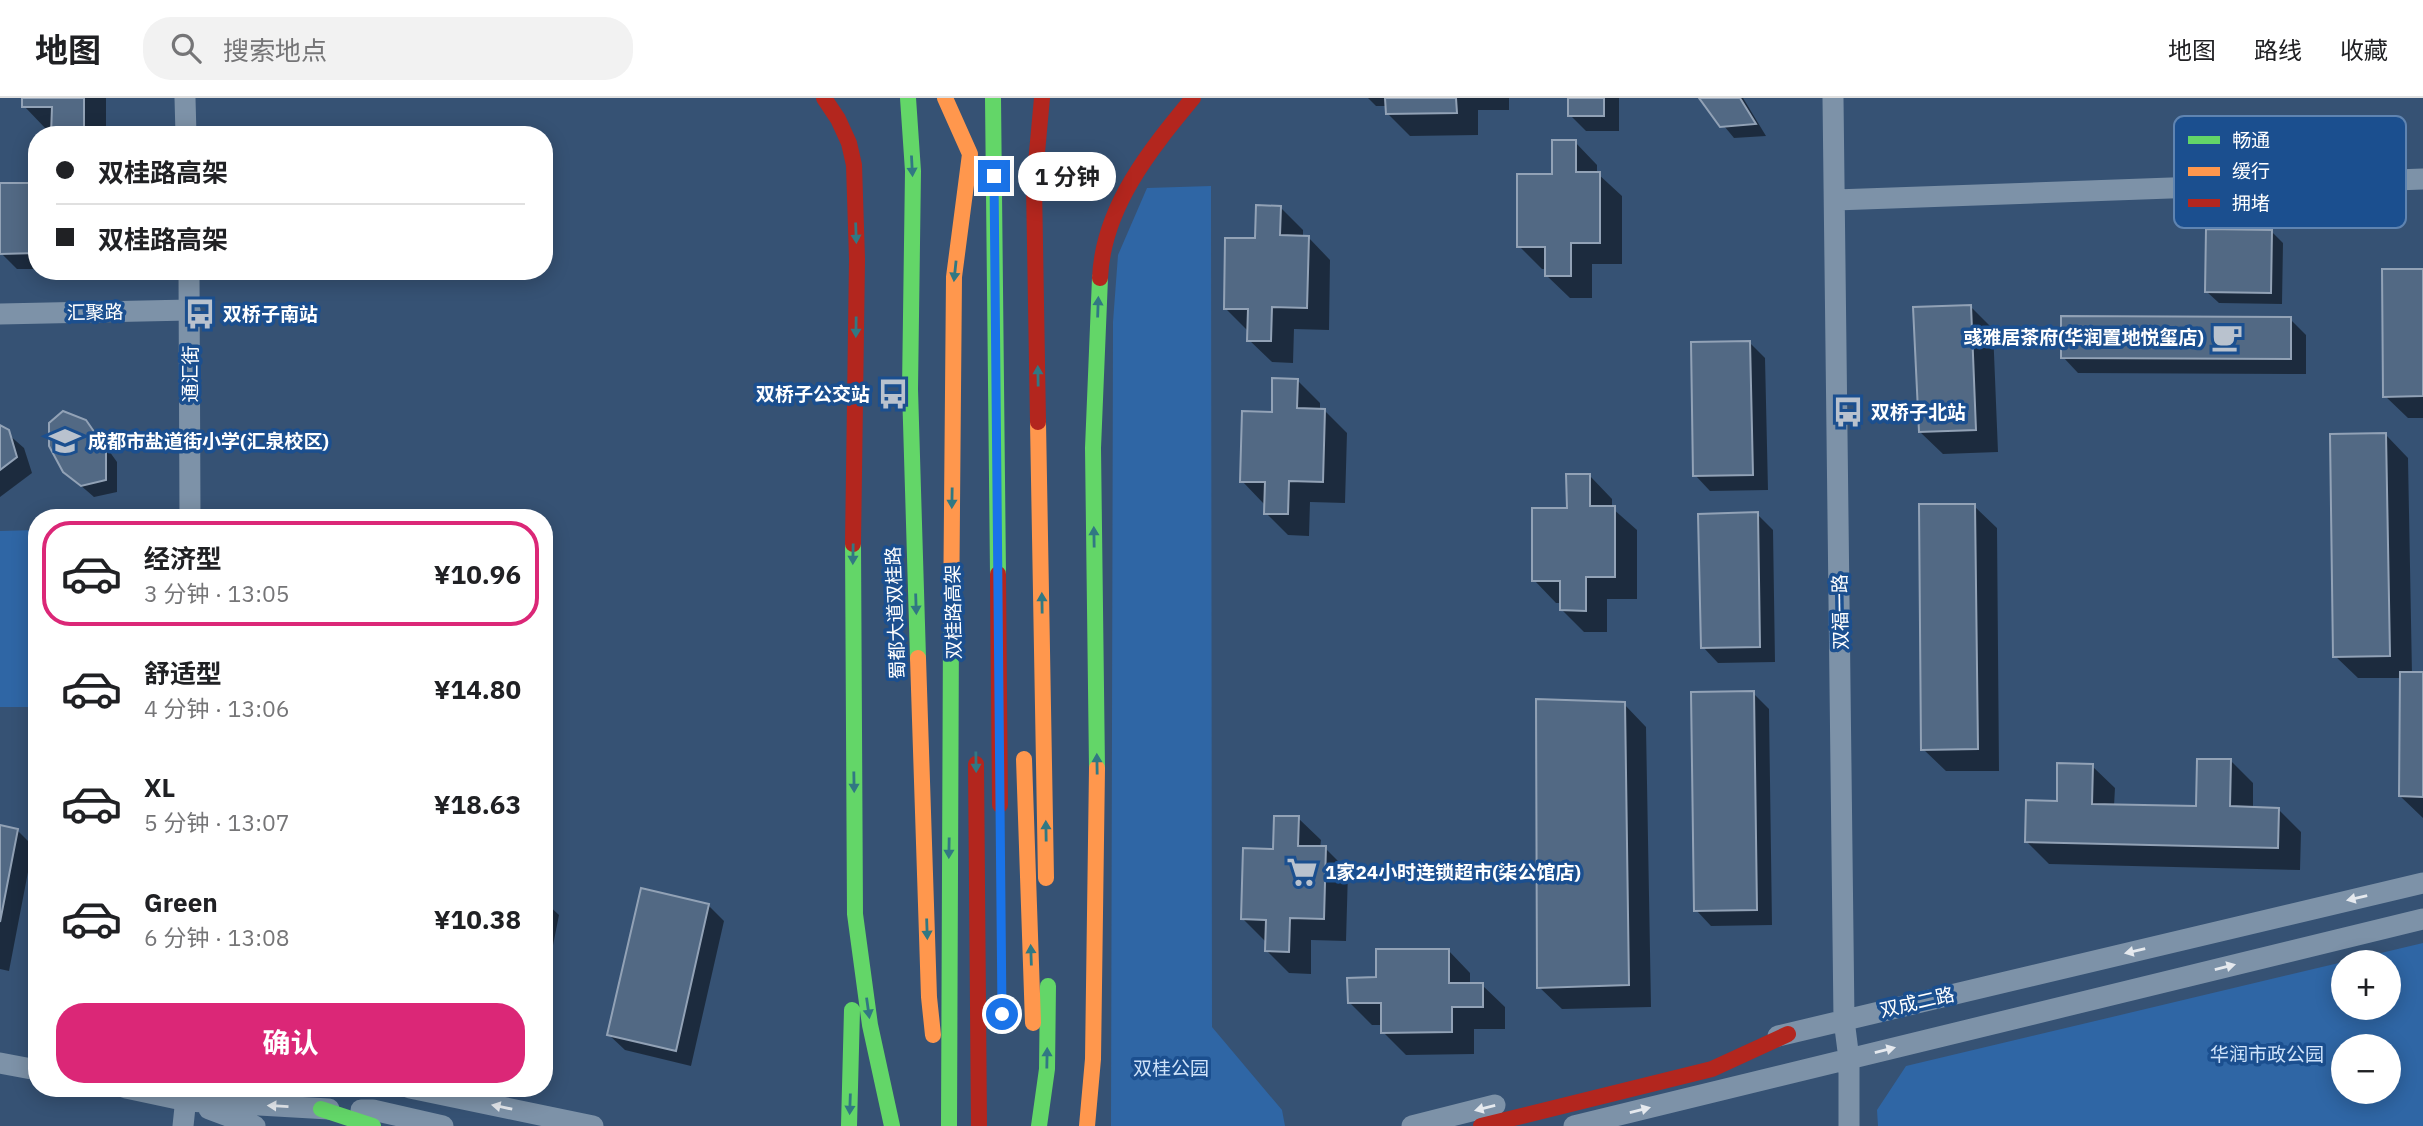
<!DOCTYPE html>
<html lang="zh">
<meta charset="utf-8">
<style>
body{margin:0;font-family:"IBM Plex Sans","Noto Sans SC",sans-serif;background:#f2f2f2;color:#202124;height:100vh;display:flex;flex-direction:column;font-size:26px;white-space:nowrap}
*{box-sizing:border-box;margin:0}
p{font-size:23px;color:#757577}
.icon{flex:none;width:38px;height:38px;fill:none;stroke:currentColor;stroke-width:2;stroke-linecap:round;stroke-linejoin:round}
.map{position:relative;flex:1;overflow:hidden}
.side{position:absolute;left:28px;top:411px;width:525px;height:588px;display:flex;flex-direction:column;background:#fff;border-radius:28px;box-shadow:0 4px 18px #0003}
.side>*{flex:none}
.guide{position:absolute;left:28px;top:28px;width:525px;height:154px;border-radius:28px;box-shadow:0 4px 18px #0003;display:grid;align-content:center;height:154px;padding:0 28px;background:#fff}
.tools{position:absolute;left:2331px;top:852px;display:grid;gap:14px}
.tools a{display:grid;place-items:center;width:70px;height:70px;border-radius:50%;background:#fff;box-shadow:0 4px 18px #0003;font-size:35px}
.end{position:absolute;width:32px;height:32px;margin:-16px;border:9px solid #1a73e8;background:#fff;box-shadow:0 0 0 4px #fff}
.from{border-radius:50%}
.bubble{position:absolute;height:49px;border-radius:24px;background:#fff;box-shadow:0 4px 18px #0003;font-size:23px;font-weight:700;line-height:49px;text-align:center}
.guide b{display:flex;align-items:center;gap:24px;height:66px;font-size:26px}
.guide b+b{border-top:2px solid #e0e0e0}
.guide i{width:18px;height:18px;background:#202124}
ul{padding:12px 0 0;list-style:none}
li{display:flex;align-items:center;gap:21px;height:105px;margin:0 14px 10px;padding:0 14px;border:4px solid transparent;border-radius:28px}
li div{flex:1}
li b{display:block;font-size:26px}
li em{font-style:normal;font-weight:700}
li.current{border-color:#db2777}
li>.icon{width:63px;height:63px;stroke-width:1.5}
.primary-button{display:flex;gap:14px;margin-top:auto;padding:14px 28px}
.primary-button a{flex:1;height:80px;border-radius:28px;background:#db2777;color:#fff;font-size:28px;font-weight:700;line-height:80px;text-align:center}
header{display:flex;align-items:center;gap:42px;box-sizing:border-box;height:98px;padding:0 35px;background:#fff;border-bottom:2px solid #e0e0e0}
header strong{font-size:33px}
nav{display:flex;gap:38px;margin-inline-start:auto;font-size:24px}
.search{width:490px;height:63px;background:#f2f2f2;display:flex;align-items:center;gap:18px;box-sizing:border-box;padding:0 24px;border-radius:28px;color:#757577;font-size:26px}
.map>svg:first-child{display:block}
.green{fill:#2f66a5;fill-rule:evenodd}
.shadow{fill:#0007}
.building{fill:#526984;stroke:#92a2b6;stroke-width:2}
.lines{fill:none;stroke-linecap:round;stroke-linejoin:round}
.street{stroke:#7d92a8;stroke-width:21}
.fast{stroke:#63d668;stroke-width:16}
.slow{stroke:#ff974d;stroke-width:16}
.jam{stroke:#b3261e;stroke-width:16}
.oneway{fill:#317883}
.oneway2{fill:#e5e9ee}
.route{stroke:#1a73e8;stroke-width:9}
.labels{text-anchor:middle;stroke-width:7;stroke-linejoin:round;paint-order:stroke}
.street-label{font-size:19px;fill:#fff;stroke:#1b4f8f}
.poi-label{font-size:19px;font-weight:bold;fill:#fff;stroke:#1b4f8f;text-anchor:start}
.park-label{font-size:19px;fill:#cfe3fa;stroke:#1b4f8f}
.key{fill:#1b4f8f;stroke:#5f84b1;stroke-width:2}
.key-label{font-size:19px;fill:#fff}
</style>
<header>
<strong>地图</strong>
<div class="search"><svg class="icon" aria-label="search" viewBox="0 0 24 24"><circle cx="10" cy="10" r="6"/><path d="M15 15l6 6"/></svg>搜索地点</div>
<nav><a>地图</a><a>路线</a><a>收藏</a></nav>
</header>
<div class="map">
<svg width="2423" height="1028" viewBox="0 0 2423 1028">
<rect width="100%" height="100%" fill="#365274"/>
<path class="green" d="M1211,88L1212,929L1282,1012L1285,1028H1111L1113,224L1118,157L1147,90Z
M37,432V609H0V433Z
M2423,845V1028H1878L1877,1012L1906,968ZM2343,864H2389V910H2343ZM2343,948H2389V994H2343Z"/>
<path class="shadow" d="M24,0H106V37H54L53,31H46L24,8Z
M1368,0H1509V12H1478V37L1410,38L1387,15V8H1376Z
M1570,0H1619V33H1586L1570,17Z
M1701,0H1743L1766,38L1734,40Z
M1575,44L1597,67V75L1622,98V166H1592V200H1570L1547,178V171H1542L1519,148L1553,78Z
M0,87H37V171H17L1,155Z
M1280,109L1303,132V139H1308L1330,162L1329,232L1294,231L1293,265L1272,264L1249,242L1248,233L1225,210L1257,142Z
M2271,133L2283,145L2282,206L2219,205L2207,194Z
M2423,172V320H2408L2385,298Z
M1970,208L1993,231L1998,354L1943,356L1920,334Z
M2290,221L2306,237V276L2078,275L2063,259Z
M1749,244L1765,260L1768,392L1710,393L1695,377Z
M1297,282L1320,305V312H1324L1347,335L1345,405L1310,404L1309,438L1288,437L1266,415L1264,406L1242,383L1274,315Z
M85,324L97,336L117,364V394L94,399L64,373Z
M0,329L24,350L32,375L0,399Z
M2386,337L2408,360L2412,576H2423V720L2400,698L2402,580H2358L2335,558Z
M1590,378L1612,401V410L1637,432V501H1607V534H1584L1562,512V505H1556L1534,482L1568,412Z
M1974,408L1997,430L1999,673H1946L1923,651Z
M1757,416L1773,432L1775,564L1718,565L1703,549Z
M1753,595L1769,611L1772,827L1711,828L1696,812Z
M1624,606L1646,629L1651,909L1562,911L1539,889Z
M2231,663L2253,685V711H2278L2301,734L2300,772L2049,766L2027,744L2092,668L2115,690L2114,708L2197,710Z
M1298,720L1321,742L1320,750H1325L1348,773L1346,843L1311,842V876L1289,875L1267,853L1265,843L1243,821L1274,753Z
M0,729L17,732L33,748L9,873L0,871Z
M544,803L559,817L544,893Z
M708,807L724,823L691,968L625,952L609,937Z
M1448,852L1470,875V887H1482L1505,909V931H1474V956L1406,957L1383,934V927H1372L1349,904Z"/>
<path class="building" d="M22,0H84V37H51L52,9H22Z
M1385,0H1456L1457,15L1386,16Z
M1568,0H1604V18H1568Z
M1699,0H1740L1756,26L1720,29Z
M1552,42H1576V74H1600V145H1571V178H1545V149H1517V76H1552Z
M0,85H37V155L0,156Z
M1256,107L1281,108L1280,137L1309,138L1307,210L1272,209L1271,243H1247L1248,211H1224L1225,140H1255Z
M2206,131L2272,132L2271,195L2205,194Z
M2382,171H2423V298L2383,299Z
M1971,207L1976,332L1919,334L1913,209Z
M2061,218L2291,219V261L2061,260Z
M1750,243L1753,377L1693,378L1691,244Z
M1272,280L1298,281L1297,310L1325,311L1323,384L1289,383L1288,416H1264L1265,384H1240L1242,313L1272,314Z
M63,313L86,322L106,351V382L81,388L63,374L49,348V325Z
M0,327L9,332L17,359L0,372Z
M2386,335L2390,558L2333,559L2330,336Z
M1566,376H1590V408H1615V479H1586V513L1560,512V483H1532V410H1567Z
M1919,406H1975L1978,651L1921,652Z
M1758,414L1760,549L1701,550L1698,416Z
M2400,574H2423V699L2399,698Z
M1754,593L1757,812L1694,813L1691,594Z
M1536,601L1625,604L1629,887L1537,890Z
M2197,661H2231L2230,708L2279,710L2278,750L2025,744L2026,702L2057,703V665L2093,666L2092,706L2196,708Z
M1274,718H1299L1298,748H1326L1324,821L1290,820L1289,854L1265,853L1266,822L1241,821L1243,750L1273,751Z
M0,727L18,731L0,824Z
M641,790L709,806L676,953L607,937Z
M1376,851H1449V885H1483V909H1452V934L1381,935V905H1348L1347,880L1376,879Z"/>
<g class="lines">
<path class="street" d="M185,0L186,37
M1833,0L1844,922L1849,961V1028
M1835,102L2423,81
M189,173L190,420
M0,216L190,212
M1778,938L2423,785
M0,965L37,972
M126,990L187,1003L329,1011
M410,990L593,1028
M209,1011L255,1028
M361,1012H373L443,1028
M183,1028L187,990
M1412,1028L1495,1007
M1574,1028L2423,821"/>
<path class="fast" d="M908,0L913,73L910,291L918,560
M993,0L998,476
M853,446L855,816L870,927L892,1028
M1097,670L1093,350L1100,180
M321,1011L373,1028
M849,1028L852,912
M949,1028L951,525
M1039,1028L1047,971L1048,888"/>
<path class="slow" d="M945,0L970,56L954,179L951,525
M1038,324L1046,780
M918,560L929,899L933,937
M1024,661L1033,925
M1087,1028L1093,961L1097,670"/>
<path class="jam" d="M824,0L838,21L849,45L854,67L857,161L853,446
M1100,180C1103,109 1150,52 1193,0
M1038,324L1034,87L1042,0
M998,476L1000,707
M976,666L979,1028
M1481,1028L1712,971L1788,936"/>
</g>
<defs><path id="oneway-solid" d="M-6-.8H1V-3.2L6.5 0L1 3.2V.8H-6Z" transform="scale(1.75)"/></defs>
<g class="oneway">
<use href="#oneway-solid" transform="translate(912 68) rotate(87)"/>
<use href="#oneway-solid" transform="translate(856 135) rotate(88)"/>
<use href="#oneway-solid" transform="translate(955 173) rotate(96)"/>
<use href="#oneway-solid" transform="translate(1098 209) rotate(-88)"/>
<use href="#oneway-solid" transform="translate(856 229) rotate(91)"/>
<use href="#oneway-solid" transform="translate(1038 278) rotate(-91)"/>
<use href="#oneway-solid" transform="translate(952 400) rotate(91)"/>
<use href="#oneway-solid" transform="translate(1094 439) rotate(-91)"/>
<use href="#oneway-solid" transform="translate(853 456) rotate(91)"/>
<use href="#oneway-solid" transform="translate(1042 505) rotate(-91)"/>
<use href="#oneway-solid" transform="translate(916 506) rotate(88)"/>
<use href="#oneway-solid" transform="translate(976 664) rotate(89)"/>
<use href="#oneway-solid" transform="translate(1097 666) rotate(-91)"/>
<use href="#oneway-solid" transform="translate(854 684) rotate(89)"/>
<use href="#oneway-solid" transform="translate(1046 733) rotate(-91)"/>
<use href="#oneway-solid" transform="translate(949 750) rotate(91)"/>
<use href="#oneway-solid" transform="translate(927 831) rotate(88)"/>
<use href="#oneway-solid" transform="translate(1031 857) rotate(-92)"/>
<use href="#oneway-solid" transform="translate(868 910) rotate(82)"/>
<use href="#oneway-solid" transform="translate(1047 960) rotate(-89)"/>
<use href="#oneway-solid" transform="translate(850 1006) rotate(92)"/>
</g>
<g class="oneway2">
<use href="#oneway-solid" transform="translate(2357 800) rotate(167)"/>
<use href="#oneway-solid" transform="translate(2135 853) rotate(167)"/>
<use href="#oneway-solid" transform="translate(2225 869) rotate(-14)"/>
<use href="#oneway-solid" transform="translate(1885 952) rotate(-14)"/>
<use href="#oneway-solid" transform="translate(278 1008) rotate(-177)"/>
<use href="#oneway-solid" transform="translate(502 1009) rotate(-168)"/>
<use href="#oneway-solid" transform="translate(1485 1010) rotate(166)"/>
<use href="#oneway-solid" transform="translate(1640 1012) rotate(-14)"/>
</g>
<g class="lines">
<path class="route" d="M994,78L1002,916"/>
</g>
<defs>
<g id="bus-bare" transform="scale(2.415)"><path d="M-5-6H5V4H4V6H2V4H-2V6H-4V4H-5ZM-3.5-4V0h7V-4ZM-3.5 1.2v1.5H-2V1.2ZM2 1.2v1.5H3.5V1.2Z" fill="#b9c2ce" stroke="#1b4f8f" stroke-width="2.5" paint-order="stroke"/></g>
<g id="cafe-bare" transform="scale(2.415)"><path d="M-5.5-4.5H6V0H3Q3 3.5 0 3.5H-2.5Q-5.5 3.5-5.5 0ZM3-3.2v2h1.7v-2ZM-6 4.5H4V6H-6Z" fill="#b9c2ce" stroke="#1b4f8f" stroke-width="2.5" paint-order="stroke"/></g>
<g id="school-bare" transform="scale(2.415)"><path d="M0-5L7-2L0 1L-7-2ZM-4 1L0 2.5L4 1V4Q0 6-4 4Z" fill="#b9c2ce" stroke="#1b4f8f" stroke-width="2.5" paint-order="stroke"/></g>
<g id="supermarket-bare" transform="scale(2.415)"><path d="M-6-5.5h2.5l.6 2H6L4.5 2H-2.5L-4.4-4H-6ZM-1.5 3.2a1.3 1.3 0 1 0 .1 0ZM3 3.2a1.3 1.3 0 1 0 .1 0Z" fill="#b9c2ce" stroke="#1b4f8f" stroke-width="2.5" paint-order="stroke"/></g>
</defs>
<g fill-rule="evenodd">
<use href="#bus-bare" x="200" y="216"/>
<use href="#cafe-bare" x="2227" y="239"/>
<use href="#bus-bare" x="893" y="296"/>
<use href="#bus-bare" x="1848" y="314"/>
<use href="#school-bare" x="65" y="343"/>
<use href="#supermarket-bare" x="1302" y="774"/>
</g>
<g class="labels">
<g class="street-label">
<text transform="translate(95 214) rotate(-1)" y="7">汇聚路</text>
<text transform="translate(190 276) rotate(-90)" y="7">通汇街</text>
<text transform="translate(953 514) rotate(-91)" y="7">双桂路高架</text>
<text transform="translate(1840 514) rotate(-91)" y="7">双福一路</text>
<text transform="translate(895 515) rotate(-92)" y="7">蜀都大道双桂路</text>
<text transform="translate(1917 904) rotate(-13)" y="7">双成二路</text>
</g>
<g class="poi-label">
<text x="223" y="223">双桥子南站</text>
<text x="2204" y="246" text-anchor="end">彧雅居茶府(华润置地悦玺店)</text>
<text x="870" y="303" text-anchor="end">双桥子公交站</text>
<text x="1871" y="321">双桥子北站</text>
<text x="88" y="350">成都市盐道街小学(汇泉校区)</text>
<text x="1325" y="781">1家24小时连锁超市(柒公馆店)</text>
</g>
<g class="park-label">
<text x="2267" y="963">华润市政公园</text>
<text x="1171" y="977">双桂公园</text>
</g>
</g>
<rect x="2174" y="18" width="232" height="112" rx="10" class="key"/>
<rect x="2188" y="38" width="32" height="8" fill="#63d668"/>
<rect x="2188" y="69" width="32" height="9" fill="#ff974d"/>
<rect x="2188" y="101" width="32" height="8" fill="#b3261e"/>
<g class="key-label">
<text x="2232" y="49">畅通</text>
<text x="2232" y="80">缓行</text>
<text x="2232" y="112">拥堵</text>
</g>
</svg>
<div class="tools">
<a>+</a>
<a>−</a>
</div>
<i class="end from" style="left:1002px;top:916px"></i>
<i class="end" style="left:994px;top:78px"></i>
<div class="bubble" style="left:1018px;top:54px;width:98px">1 分钟</div>
<div class="guide">
<b><i class="from"></i>双桂路高架</b>
<b><i></i>双桂路高架</b>
</div>
<section class="side">
<ul>
<li class="current"><svg class="icon" aria-label="car" viewBox="0 0 24 24"><path d="M5 17H2v-5l4-1 3-4h7l3 4 3 1v5h-3M9 17h6M6 11h13"/><circle cx="7" cy="17" r="2"/><circle cx="17" cy="17" r="2"/></svg><div><b>经济型</b><p>3 分钟 · 13:05</p></div><em>¥10.96</em></li>
<li><svg class="icon" aria-label="car" viewBox="0 0 24 24"><path d="M5 17H2v-5l4-1 3-4h7l3 4 3 1v5h-3M9 17h6M6 11h13"/><circle cx="7" cy="17" r="2"/><circle cx="17" cy="17" r="2"/></svg><div><b>舒适型</b><p>4 分钟 · 13:06</p></div><em>¥14.80</em></li>
<li><svg class="icon" aria-label="car" viewBox="0 0 24 24"><path d="M5 17H2v-5l4-1 3-4h7l3 4 3 1v5h-3M9 17h6M6 11h13"/><circle cx="7" cy="17" r="2"/><circle cx="17" cy="17" r="2"/></svg><div><b>XL</b><p>5 分钟 · 13:07</p></div><em>¥18.63</em></li>
<li><svg class="icon" aria-label="car" viewBox="0 0 24 24"><path d="M5 17H2v-5l4-1 3-4h7l3 4 3 1v5h-3M9 17h6M6 11h13"/><circle cx="7" cy="17" r="2"/><circle cx="17" cy="17" r="2"/></svg><div><b>Green</b><p>6 分钟 · 13:08</p></div><em>¥10.38</em></li>
</ul>
<div class="primary-button"><a>确认</a></div>
</section>
</div>
